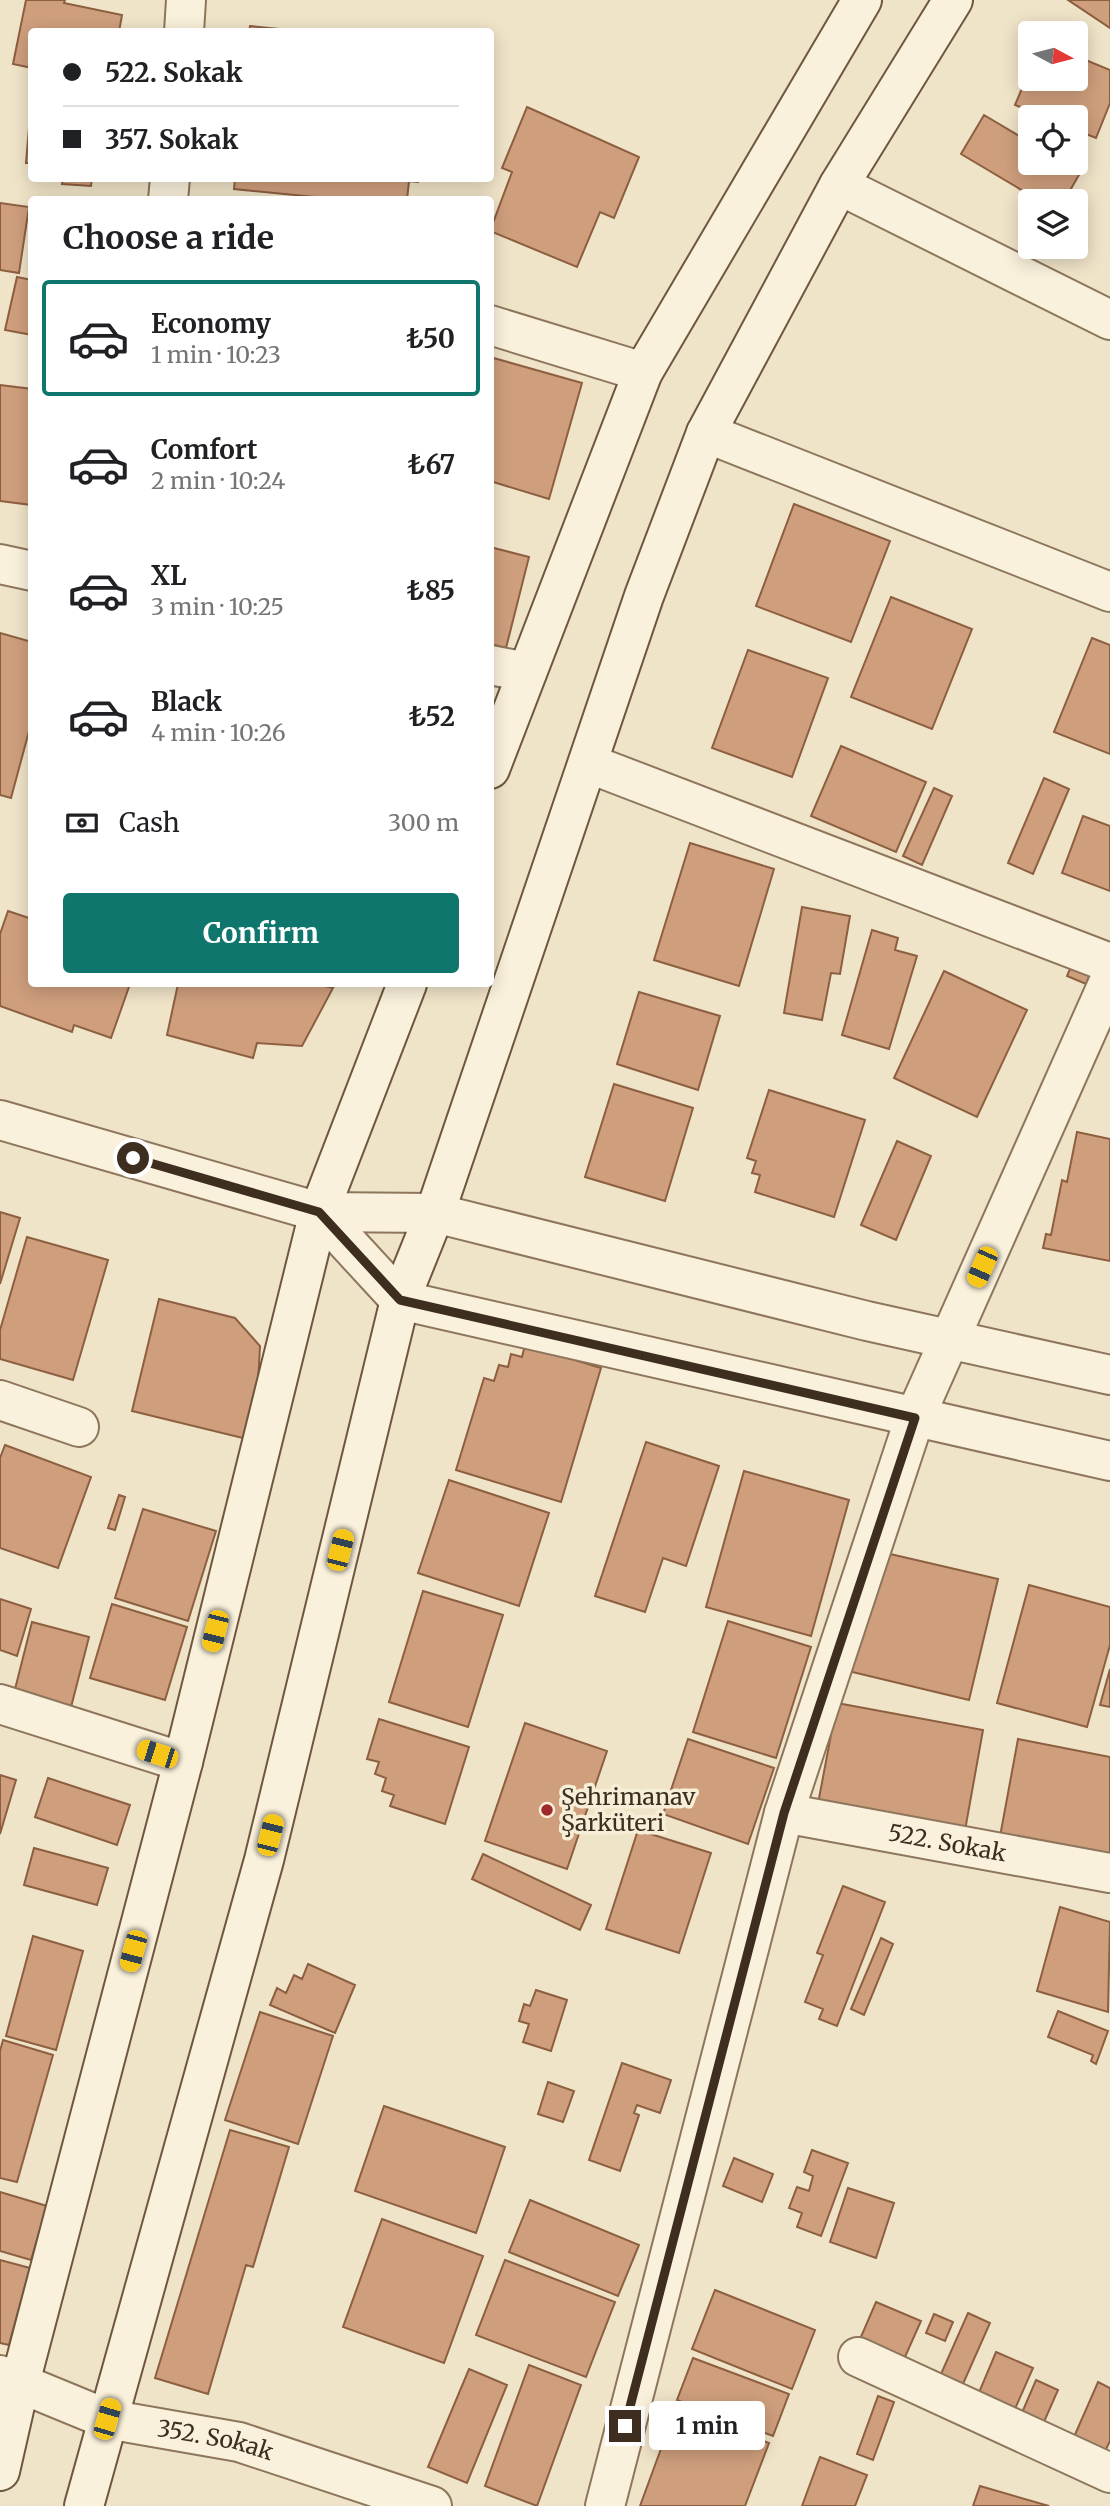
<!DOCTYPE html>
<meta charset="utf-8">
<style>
body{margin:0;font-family:Merriweather,serif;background:#f6f6f6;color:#202124;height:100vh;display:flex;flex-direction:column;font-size:26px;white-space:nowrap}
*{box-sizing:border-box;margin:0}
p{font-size:23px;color:#757577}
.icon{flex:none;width:38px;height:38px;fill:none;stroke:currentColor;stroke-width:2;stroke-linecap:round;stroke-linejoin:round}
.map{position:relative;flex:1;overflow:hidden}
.sheet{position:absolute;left:28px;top:196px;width:466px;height:791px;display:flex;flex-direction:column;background:#fff;border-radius:7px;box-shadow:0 4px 18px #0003}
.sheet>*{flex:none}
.top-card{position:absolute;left:28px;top:28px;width:466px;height:154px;border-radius:7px;box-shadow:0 4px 18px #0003;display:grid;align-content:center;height:154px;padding:0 35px;background:#fff}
.needle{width:46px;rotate:97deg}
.buttons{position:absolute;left:1018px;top:21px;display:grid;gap:14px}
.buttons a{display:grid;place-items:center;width:70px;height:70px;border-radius:7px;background:#fff;box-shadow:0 4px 18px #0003;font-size:35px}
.end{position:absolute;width:32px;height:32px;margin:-16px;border:9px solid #3d2e20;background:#fff;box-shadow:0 0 0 4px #fff}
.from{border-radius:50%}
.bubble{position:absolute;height:49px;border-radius:7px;background:#fff;box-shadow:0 4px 18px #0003;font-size:23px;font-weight:700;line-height:49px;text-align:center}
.car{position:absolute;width:21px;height:42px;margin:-21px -10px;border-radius:9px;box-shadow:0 0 5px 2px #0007;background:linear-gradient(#f5c518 24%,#345 0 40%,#f5c518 0 76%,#345 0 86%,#f5c518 0)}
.top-card b{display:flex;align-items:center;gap:24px;height:66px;font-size:26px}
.top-card b+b{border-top:2px solid #e0e0e0}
.top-card i{width:18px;height:18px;background:#202124}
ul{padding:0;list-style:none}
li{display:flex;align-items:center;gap:21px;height:116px;margin:0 14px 10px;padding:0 21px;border:4px solid transparent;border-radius:7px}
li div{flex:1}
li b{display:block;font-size:26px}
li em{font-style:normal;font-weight:700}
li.current{border-color:#0f766e}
li>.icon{width:63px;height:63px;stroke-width:1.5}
h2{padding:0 35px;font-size:32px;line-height:84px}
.pay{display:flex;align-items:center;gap:18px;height:77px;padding:0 35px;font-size:26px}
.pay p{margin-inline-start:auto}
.cta{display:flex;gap:14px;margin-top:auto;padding:14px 35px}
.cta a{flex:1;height:80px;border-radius:7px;background:#0f766e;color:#fff;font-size:28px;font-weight:700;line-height:80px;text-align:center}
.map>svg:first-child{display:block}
.building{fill:#cf9f7d;stroke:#8d5f41;stroke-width:2}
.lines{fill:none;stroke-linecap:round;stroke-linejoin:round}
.street-casing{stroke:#8d765c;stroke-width:42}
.secondary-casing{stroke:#6f573f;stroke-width:42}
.street{stroke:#faf1dc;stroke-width:38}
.secondary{stroke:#faf1dc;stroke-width:38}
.route{stroke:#3d2e20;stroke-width:9}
.poi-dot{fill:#9e2a2b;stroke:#f7eed8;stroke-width:2.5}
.labels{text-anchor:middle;stroke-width:7;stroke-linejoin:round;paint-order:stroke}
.poi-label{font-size:23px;fill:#3d2e20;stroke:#f7eed8;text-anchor:start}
.street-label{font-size:23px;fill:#3d2e20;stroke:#f7eed8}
</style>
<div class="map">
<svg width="1110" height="2506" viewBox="0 0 1110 2506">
<rect width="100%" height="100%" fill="#f0e4c8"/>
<path class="building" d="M26,0H65L64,3L122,15L119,32H32V68L13,64Z
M1068,0H1110V28Z
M250,26L311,32H249Z
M1076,56L1110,70V103L1096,138L1076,130V117H1045L1015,105L1031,67V79H1076Z
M527,107L639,157L614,218L600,212L577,267L490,231L512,172L502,168Z
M984,115L1031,143V163H1063L1080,173L1064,201H1040L961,154Z
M30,116H32V163H26Z
M63,178H92L91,186L62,184Z
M235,178H418V182L409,181L407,200H345L234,189Z
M0,203L29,207L19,273L0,270Z
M17,277L32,280V335L5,330Z
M490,357L582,383L549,499L490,481Z
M0,385L32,389V505L0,501Z
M794,504L890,541L851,642L756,606Z
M490,547L529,557L506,648L490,644Z
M891,597L972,629L932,729L851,697Z
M0,633L32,642V720L11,798L0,795Z
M1092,638L1110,645V754L1054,732Z
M748,650L828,678L792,777L712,748Z
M841,746L926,782L896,852L811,816Z
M1044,778L1069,789L1033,874L1008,863Z
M934,788L952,796L922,865L903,856Z
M1083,816L1110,826V891L1062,873Z
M690,843L774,869L739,986L654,960Z
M802,907L850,916L840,974L831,973L822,1020L784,1013Z
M8,911L32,919V984H130L111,1038L74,1025L72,1032L0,1006V934Z
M872,930L898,938L895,950L917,956L889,1049L842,1035Z
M1075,957L1094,965L1086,984L1067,976Z
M944,971L1027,1010L977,1117L894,1078Z
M178,984H317L333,988L302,1046L257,1043L253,1058L167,1035Z
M639,992L720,1016L698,1090L617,1064Z
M614,1084L693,1108L665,1201L585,1177Z
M769,1090L865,1120L834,1217L755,1192L760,1175L752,1173L756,1161L747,1158Z
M1077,1132L1110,1139V1261L1043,1248L1046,1234L1051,1235L1062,1180L1067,1182Z
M897,1141L931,1156L896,1240L861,1225Z
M0,1212L20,1218L0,1284Z
M27,1237L108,1260L73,1380L0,1359V1330Z
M159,1299L235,1318L260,1346L255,1441L132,1411Z
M525,1345L601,1368L561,1502L456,1470L484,1378L494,1381L499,1365L508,1367L511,1354L522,1357Z
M646,1442L719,1466L686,1566L663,1558L645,1612L595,1596Z
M5,1445L91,1477L58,1568L0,1548V1458Z
M744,1471L849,1500L811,1636L706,1607Z
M449,1480L549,1513L519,1606L418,1573Z
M119,1495L125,1497L115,1530L108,1528Z
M143,1509L216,1531L188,1621L115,1598Z
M873,1550L998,1579L969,1700L844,1670Z
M1029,1585L1110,1607V1645L1087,1727L997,1703Z
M423,1591L503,1615L468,1727L389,1702Z
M0,1599L31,1609L17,1656L0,1650Z
M112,1604L187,1627L165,1700L90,1678Z
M728,1621L811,1647L776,1758L693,1732Z
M32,1622L89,1637L68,1719L11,1705Z
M1110,1669V1707L1100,1705Z
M837,1703L983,1730L964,1836L817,1809Z
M379,1719L469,1747L445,1824L390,1806L394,1795L382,1791L386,1778L375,1774L379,1762L367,1759Z
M525,1723L607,1751L567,1869L485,1841Z
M688,1739L774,1768L748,1844L663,1814Z
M1018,1739L1110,1757V1863L999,1842Z
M0,1775L16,1780L0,1834Z
M48,1778L130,1805L117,1845L35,1817Z
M638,1830L711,1853L679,1953L606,1929Z
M34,1848L108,1868L97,1905L24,1885Z
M483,1854L591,1905L580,1930L472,1879Z
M843,1886L885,1902L837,2026L819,2019L823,2009L805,2002L823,1955L817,1953Z
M1060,1907L1110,1922L1108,2012L1037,1991Z
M33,1936L83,1951L56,2050L6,2036Z
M881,1938L893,1944L864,2015L851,2009Z
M308,1964L355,1985L335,2033L270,2005L277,1988L286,1993L294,1975L302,1979Z
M536,1990L567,2000L551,2051L523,2042L529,2024L519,2021L524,2004L530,2006Z
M1058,2011L1108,2031L1096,2064L1091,2061L1093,2055L1048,2037Z
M260,2012L333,2036L298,2144L225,2120Z
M3,2040L53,2055L17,2182L0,2178V2051Z
M622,2063L671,2080L660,2113L637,2105L634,2113L639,2115L620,2171L589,2160Z
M548,2082L574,2091L563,2122L538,2114Z
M384,2106L505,2147L476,2233L355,2191Z
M230,2130L289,2147L253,2267L246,2265L208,2394L155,2378Z
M812,2150L848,2163L821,2236L797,2227L802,2213L789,2208L797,2187L809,2191L813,2176L804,2172Z
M734,2158L773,2174L762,2202L723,2186Z
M848,2188L894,2203L876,2258L830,2242Z
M0,2192L47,2206L31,2260L0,2251Z
M530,2200L639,2245L618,2296L509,2252Z
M382,2219L483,2256L444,2363L343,2327Z
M0,2260L30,2268L9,2345L0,2343Z
M505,2260L615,2302L586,2377L476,2335Z
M715,2290L815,2330L792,2389L692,2349Z
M876,2302L921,2321L901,2366L857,2346Z
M968,2313L990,2323L959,2393L937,2383Z
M934,2314L953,2322L945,2341L926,2333Z
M996,2352L1033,2368L1011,2418L975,2402Z
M693,2358L789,2394L773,2436L677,2400Z
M529,2365L581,2385L537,2506L485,2486Z
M469,2369L507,2385L467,2483L428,2467Z
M1036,2380L1058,2390L1040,2431L1018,2422Z
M1098,2382L1110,2388V2441L1101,2460L1070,2446Z
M878,2396L894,2402L873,2460L857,2454Z
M676,2408L769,2443L745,2506H640Z
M820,2457L867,2475L855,2506H802Z
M980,2486L1049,2506H973Z"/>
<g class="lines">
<g class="street-casing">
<g id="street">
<path d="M184,32L186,0"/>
<path d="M839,185L1110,320"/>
<path d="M168,200L170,178"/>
<path d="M490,325L643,372"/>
<path d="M706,433L1110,592"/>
<path d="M0,564L32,571"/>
<path d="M490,665L527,672"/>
<path d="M590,764L1110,963"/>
<path d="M0,1120L319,1212L435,1213L867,1321L1110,1375"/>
<path d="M319,1212L400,1300L1110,1461"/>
<path d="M0,1400L79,1427"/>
<path d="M0,1704L183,1762"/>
<path id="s1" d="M784,1813L1110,1873"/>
<path d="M858,2357L1110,2473"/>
<path id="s2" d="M0,2375L107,2419L239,2442L432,2506"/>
<path d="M605,2506L784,1813L915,1417L1110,979"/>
</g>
</g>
<g class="secondary-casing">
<path id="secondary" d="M490,769L643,372L862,0
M0,2471L20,2383L183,1762L319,1212L407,984
M84,2506L264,1860L400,1300L435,1213L644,596L706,433L839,185L953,0"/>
</g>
<use href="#street" class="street"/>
<use href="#secondary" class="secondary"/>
</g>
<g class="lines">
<path class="route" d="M133,1158L319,1212L400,1300L915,1418L784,1813L625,2426"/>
</g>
<circle class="poi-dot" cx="547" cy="1810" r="7"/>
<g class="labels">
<g class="poi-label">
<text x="561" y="1805">Şehrimanav<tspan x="561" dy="26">Şarküteri</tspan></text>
</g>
<g class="street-label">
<text dy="8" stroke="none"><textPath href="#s1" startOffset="166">522. Sokak</textPath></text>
<text dy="8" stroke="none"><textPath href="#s2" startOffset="226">352. Sokak</textPath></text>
</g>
</g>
</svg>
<div class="buttons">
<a><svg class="needle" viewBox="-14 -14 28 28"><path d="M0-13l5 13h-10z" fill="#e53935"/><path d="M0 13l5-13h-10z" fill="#757577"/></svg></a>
<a><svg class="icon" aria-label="locate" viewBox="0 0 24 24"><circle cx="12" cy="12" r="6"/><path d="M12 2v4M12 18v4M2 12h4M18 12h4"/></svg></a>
<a><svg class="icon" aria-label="layers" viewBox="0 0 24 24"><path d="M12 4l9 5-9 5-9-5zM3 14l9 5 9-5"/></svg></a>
</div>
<i class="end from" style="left:133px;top:1158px"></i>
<i class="end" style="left:625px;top:2426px"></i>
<div class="bubble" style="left:649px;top:2401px;width:116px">1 min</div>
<i class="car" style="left:982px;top:1267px;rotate:204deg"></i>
<i class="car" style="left:340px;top:1550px;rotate:14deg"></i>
<i class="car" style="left:215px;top:1631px;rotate:194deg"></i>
<i class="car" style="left:157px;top:1754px;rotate:288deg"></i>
<i class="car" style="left:270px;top:1835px;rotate:14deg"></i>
<i class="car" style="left:133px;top:1951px;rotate:195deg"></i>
<i class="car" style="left:107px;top:2419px;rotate:16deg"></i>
<div class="top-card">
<b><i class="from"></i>522. Sokak</b>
<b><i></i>357. Sokak</b>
</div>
<section class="sheet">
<h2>Choose a ride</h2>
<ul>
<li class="current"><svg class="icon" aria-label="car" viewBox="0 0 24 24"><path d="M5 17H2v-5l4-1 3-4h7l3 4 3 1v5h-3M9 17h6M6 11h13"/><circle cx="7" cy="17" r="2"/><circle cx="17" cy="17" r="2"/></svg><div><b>Economy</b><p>1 min · 10:23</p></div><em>₺50</em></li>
<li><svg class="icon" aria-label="car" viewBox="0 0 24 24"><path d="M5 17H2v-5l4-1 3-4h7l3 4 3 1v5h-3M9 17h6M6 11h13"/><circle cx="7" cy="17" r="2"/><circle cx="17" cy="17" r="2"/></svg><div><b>Comfort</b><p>2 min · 10:24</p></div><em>₺67</em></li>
<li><svg class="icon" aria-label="car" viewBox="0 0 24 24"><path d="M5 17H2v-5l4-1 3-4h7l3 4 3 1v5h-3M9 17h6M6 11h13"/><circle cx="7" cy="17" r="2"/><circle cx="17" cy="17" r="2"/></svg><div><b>XL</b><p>3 min · 10:25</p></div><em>₺85</em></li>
<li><svg class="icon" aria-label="car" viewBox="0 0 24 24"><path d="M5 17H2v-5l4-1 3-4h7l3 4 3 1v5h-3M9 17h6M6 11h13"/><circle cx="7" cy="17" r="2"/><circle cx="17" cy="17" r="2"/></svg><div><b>Black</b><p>4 min · 10:26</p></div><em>₺52</em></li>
</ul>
<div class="pay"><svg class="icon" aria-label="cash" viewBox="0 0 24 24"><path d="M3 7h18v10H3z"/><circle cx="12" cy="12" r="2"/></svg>Cash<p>300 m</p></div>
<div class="cta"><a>Confirm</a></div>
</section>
</div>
